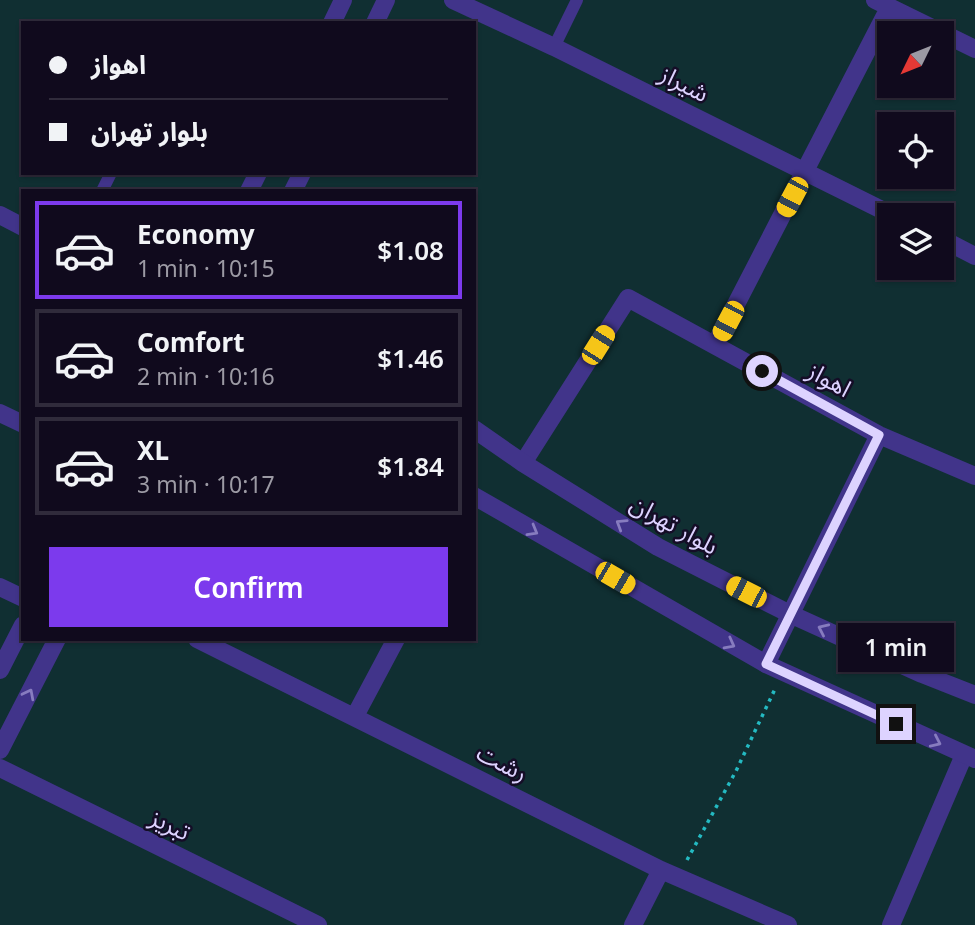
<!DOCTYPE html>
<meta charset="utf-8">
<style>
body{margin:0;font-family:"Noto Sans","Noto Sans Arabic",sans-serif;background:#191326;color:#f1f3f6;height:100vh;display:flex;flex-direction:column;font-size:26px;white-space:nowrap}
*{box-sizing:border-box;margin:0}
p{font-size:23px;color:#9c9aa4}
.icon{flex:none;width:38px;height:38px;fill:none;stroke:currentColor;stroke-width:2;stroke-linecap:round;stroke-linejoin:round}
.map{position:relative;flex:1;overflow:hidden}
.panel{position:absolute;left:21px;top:189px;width:455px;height:452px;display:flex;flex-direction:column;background:#100a1d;border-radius:0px;box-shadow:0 2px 5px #0004,0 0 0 2px #302b3b}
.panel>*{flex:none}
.hud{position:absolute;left:21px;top:21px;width:455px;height:154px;border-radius:0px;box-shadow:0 2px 5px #0004,0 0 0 2px #302b3b;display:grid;align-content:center;height:154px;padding:0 28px;background:#100a1d}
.needle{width:46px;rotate:227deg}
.buttons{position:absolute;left:877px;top:21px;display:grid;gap:14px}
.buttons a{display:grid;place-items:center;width:77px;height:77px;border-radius:0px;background:#100a1d;box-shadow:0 2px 5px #0004,0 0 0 2px #302b3b;font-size:35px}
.end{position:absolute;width:32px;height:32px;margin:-16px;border:9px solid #ddd3ff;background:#111;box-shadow:0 0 0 4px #111}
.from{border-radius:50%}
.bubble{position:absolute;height:49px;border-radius:0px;background:#100a1d;box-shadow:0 2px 5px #0004,0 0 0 2px #302b3b;font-size:23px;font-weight:600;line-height:49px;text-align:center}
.car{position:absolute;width:21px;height:42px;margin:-21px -10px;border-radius:9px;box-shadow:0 0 5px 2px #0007;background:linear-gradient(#f5c518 24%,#345 0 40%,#f5c518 0 76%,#345 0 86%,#f5c518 0)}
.hud b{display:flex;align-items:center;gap:24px;height:66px;font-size:26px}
.hud b+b{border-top:2px solid #302b3b}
.hud i{width:18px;height:18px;background:#f1f3f6}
ul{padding:12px 0 0;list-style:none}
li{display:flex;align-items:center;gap:21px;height:98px;margin:0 14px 10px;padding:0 14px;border:4px solid #302b3b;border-radius:0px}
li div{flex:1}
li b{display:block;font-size:26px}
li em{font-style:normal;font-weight:600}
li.selected{border-color:#7c3aed}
li>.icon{width:63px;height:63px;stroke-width:1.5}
.cta{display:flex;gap:14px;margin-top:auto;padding:14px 28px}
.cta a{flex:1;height:80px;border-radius:0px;background:#7c3aed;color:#fff;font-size:28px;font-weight:600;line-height:80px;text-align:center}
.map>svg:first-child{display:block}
.green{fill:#102f32;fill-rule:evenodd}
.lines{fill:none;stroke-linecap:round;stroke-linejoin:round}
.path{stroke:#24bac2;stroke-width:3.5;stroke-dasharray:3.5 5;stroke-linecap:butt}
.service{stroke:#41348a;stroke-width:12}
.minor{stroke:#41348a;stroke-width:18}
.tertiary{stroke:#41348a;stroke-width:18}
.oneway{stroke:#877cbf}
.route{stroke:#ddd3ff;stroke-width:9}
.labels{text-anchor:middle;stroke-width:5;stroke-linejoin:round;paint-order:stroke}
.street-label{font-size:24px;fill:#ddd3ff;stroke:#150d27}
</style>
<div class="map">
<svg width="975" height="925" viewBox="0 0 975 925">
<rect width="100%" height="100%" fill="#150d27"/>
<path class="green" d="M0,0H975V925H0ZM23,23H474V173H23ZM889,33H942V86H889ZM889,124H942V177H889ZM23,191H474V639H23ZM889,215H942V268H889Z"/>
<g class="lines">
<path class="path" d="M687,860L736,771L775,689"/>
<path class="service" d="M554,47L577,0
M102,191L111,173"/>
<path class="minor" d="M453,0L554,47L892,215
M875,0L975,49
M332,23L343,0
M375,23L386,0
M249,191L258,173
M293,191L302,173
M0,215L23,227
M942,239L975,256
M715,345L889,8
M0,413L23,424
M523,463L628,298L879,435L975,476
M0,587L23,598
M197,639L661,870L788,925
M766,664L879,435
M0,670L23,625
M355,716L396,639
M0,750L57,639
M0,768L318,925
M633,925L661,870
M891,925L964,755"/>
<path class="tertiary" d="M474,429L523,463L658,547L790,614L922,674L975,695
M474,496L766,664L975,759"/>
</g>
<defs><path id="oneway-chevron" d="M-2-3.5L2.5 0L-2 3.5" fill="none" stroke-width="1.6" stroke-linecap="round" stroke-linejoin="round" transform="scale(1.75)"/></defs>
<g class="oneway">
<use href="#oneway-chevron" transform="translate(621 524) rotate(-148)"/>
<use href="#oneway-chevron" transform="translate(533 531) rotate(30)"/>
<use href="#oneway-chevron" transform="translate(823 629) rotate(-155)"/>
<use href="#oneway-chevron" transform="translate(730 644) rotate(28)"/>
<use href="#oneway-chevron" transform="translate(29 694) rotate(-63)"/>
<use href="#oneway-chevron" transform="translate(936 742) rotate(25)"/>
</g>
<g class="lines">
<path class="route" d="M762,371L879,435L766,664L896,724"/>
</g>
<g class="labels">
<g class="street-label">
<text transform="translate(684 84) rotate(27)" y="8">شیراز</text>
<text transform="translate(829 380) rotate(29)" y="8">اهواز</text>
<text transform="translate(674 525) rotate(29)" y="8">بلوار تهران</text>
<text transform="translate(502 763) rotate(27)" y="8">رشت</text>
<text transform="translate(170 825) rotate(26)" y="8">تبریز</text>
</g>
</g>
</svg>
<div class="buttons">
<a><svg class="needle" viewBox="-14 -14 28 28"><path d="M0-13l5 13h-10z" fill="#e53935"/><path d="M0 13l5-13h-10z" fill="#9c9aa4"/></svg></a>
<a><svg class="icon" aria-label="locate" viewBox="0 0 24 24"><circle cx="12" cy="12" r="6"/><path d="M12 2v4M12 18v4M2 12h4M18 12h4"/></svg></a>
<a><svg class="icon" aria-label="layers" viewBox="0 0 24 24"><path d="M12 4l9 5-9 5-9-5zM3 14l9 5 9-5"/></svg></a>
</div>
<i class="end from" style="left:762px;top:371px"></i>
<i class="end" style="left:896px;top:724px"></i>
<div class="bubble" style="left:838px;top:623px;width:116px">1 min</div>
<i class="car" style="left:792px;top:197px;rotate:208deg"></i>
<i class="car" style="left:728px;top:321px;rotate:208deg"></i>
<i class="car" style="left:598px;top:345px;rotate:32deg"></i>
<i class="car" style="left:615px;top:578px;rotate:120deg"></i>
<i class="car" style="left:746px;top:592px;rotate:297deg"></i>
<div class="hud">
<b><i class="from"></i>اهواز</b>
<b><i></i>بلوار تهران</b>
</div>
<section class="panel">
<ul>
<li class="selected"><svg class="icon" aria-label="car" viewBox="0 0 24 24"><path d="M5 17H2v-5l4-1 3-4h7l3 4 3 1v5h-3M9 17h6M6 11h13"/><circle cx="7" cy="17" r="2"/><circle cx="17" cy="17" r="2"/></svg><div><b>Economy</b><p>1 min · 10:15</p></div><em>$1.08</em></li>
<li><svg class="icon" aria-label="car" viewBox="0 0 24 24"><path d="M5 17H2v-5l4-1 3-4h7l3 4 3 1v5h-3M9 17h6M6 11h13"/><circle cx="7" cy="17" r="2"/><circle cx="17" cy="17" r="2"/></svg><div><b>Comfort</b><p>2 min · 10:16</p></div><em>$1.46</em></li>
<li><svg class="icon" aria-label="car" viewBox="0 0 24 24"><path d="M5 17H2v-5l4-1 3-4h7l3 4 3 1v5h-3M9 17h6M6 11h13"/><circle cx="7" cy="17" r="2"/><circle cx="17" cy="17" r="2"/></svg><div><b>XL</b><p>3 min · 10:17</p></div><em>$1.84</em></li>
</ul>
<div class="cta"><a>Confirm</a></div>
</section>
</div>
